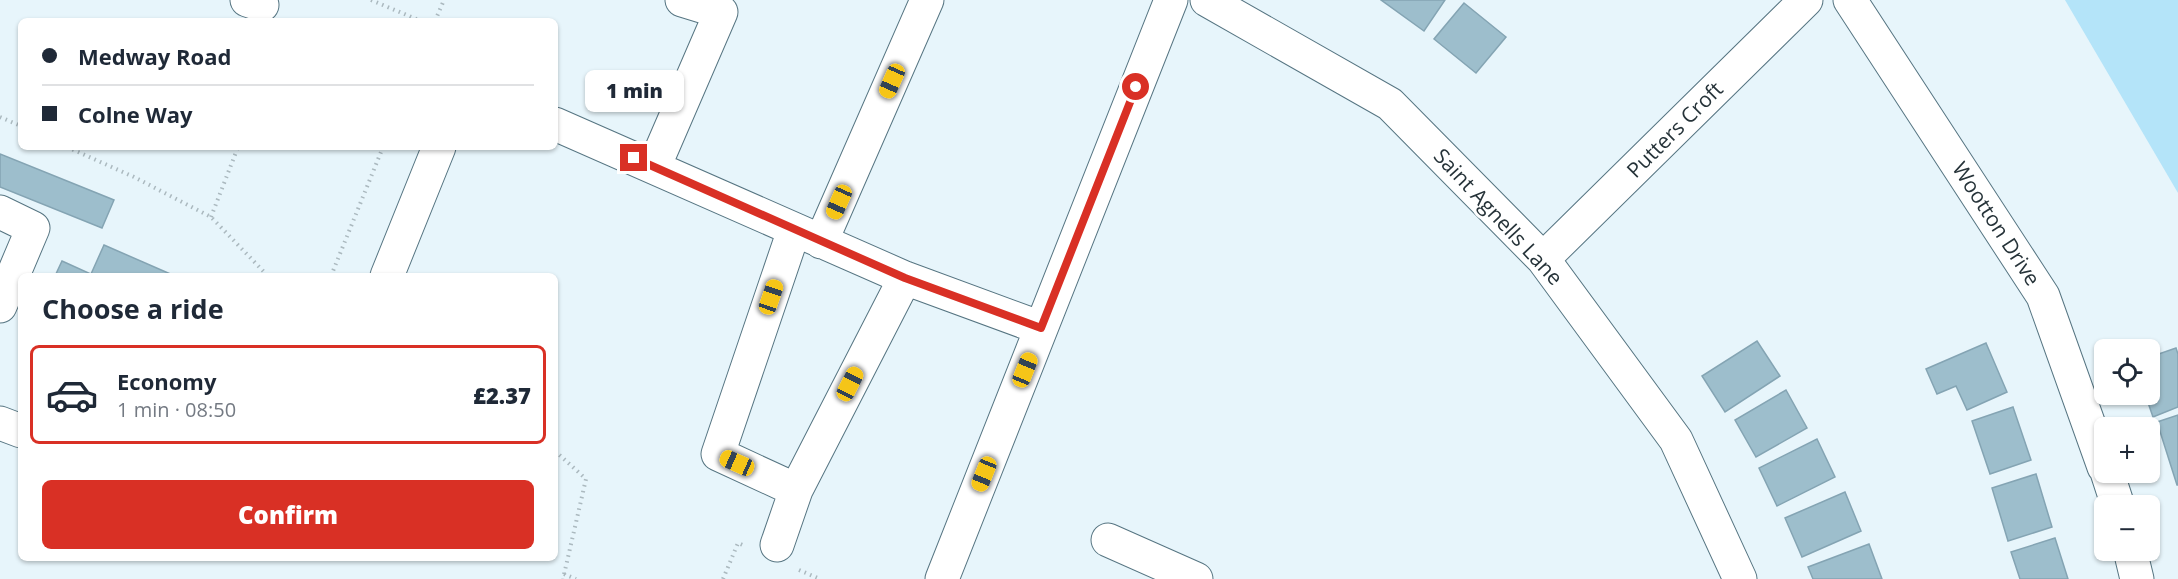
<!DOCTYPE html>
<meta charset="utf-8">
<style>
body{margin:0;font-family:"Open Sans",sans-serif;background:#f6f6f7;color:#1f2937;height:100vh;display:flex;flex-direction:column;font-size:22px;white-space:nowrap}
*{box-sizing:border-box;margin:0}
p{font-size:20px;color:#747a83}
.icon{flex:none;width:33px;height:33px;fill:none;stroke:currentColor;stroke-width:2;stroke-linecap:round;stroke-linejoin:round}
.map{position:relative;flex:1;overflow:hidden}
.side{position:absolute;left:18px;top:273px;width:540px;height:288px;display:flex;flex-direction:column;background:#fff;border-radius:9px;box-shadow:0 2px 4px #0004}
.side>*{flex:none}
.top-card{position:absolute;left:18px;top:18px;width:540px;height:132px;border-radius:9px;box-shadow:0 2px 4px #0004;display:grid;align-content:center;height:132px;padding:0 24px;background:#fff}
.fabs{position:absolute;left:2094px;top:339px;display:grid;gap:12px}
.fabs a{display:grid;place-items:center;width:66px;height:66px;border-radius:9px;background:#fff;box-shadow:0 2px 4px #0004;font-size:30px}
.end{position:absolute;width:27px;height:27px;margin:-14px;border:8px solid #d93025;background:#fff;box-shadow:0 0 0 3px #fff}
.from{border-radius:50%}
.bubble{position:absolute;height:42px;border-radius:9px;background:#fff;box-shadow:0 2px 4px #0004;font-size:20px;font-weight:800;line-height:42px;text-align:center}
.car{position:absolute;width:18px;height:36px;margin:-18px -9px;border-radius:8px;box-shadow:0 0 4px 2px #0007;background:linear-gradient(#f5c518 24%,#345 0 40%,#f5c518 0 76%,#345 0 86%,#f5c518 0)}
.top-card b{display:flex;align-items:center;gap:21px;height:57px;font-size:22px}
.top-card b+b{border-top:2px solid #e0e1e3}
.top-card i{width:15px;height:15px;background:#1f2937}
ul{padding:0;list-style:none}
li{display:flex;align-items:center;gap:18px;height:99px;margin:0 12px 9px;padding:0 12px;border:3px solid transparent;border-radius:9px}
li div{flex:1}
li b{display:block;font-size:22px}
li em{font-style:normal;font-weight:800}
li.selected{border-color:#d93025}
li>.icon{width:54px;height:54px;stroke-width:1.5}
h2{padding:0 24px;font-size:27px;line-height:72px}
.primary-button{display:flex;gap:12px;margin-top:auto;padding:12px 24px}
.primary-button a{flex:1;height:69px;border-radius:9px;background:#d93025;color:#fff;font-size:24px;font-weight:800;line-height:69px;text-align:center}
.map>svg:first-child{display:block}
.green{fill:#b4e4f9}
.building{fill:#9dbecc;stroke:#84a4b3;stroke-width:1.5}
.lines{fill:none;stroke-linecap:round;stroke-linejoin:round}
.minor-casing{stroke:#567582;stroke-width:35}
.path{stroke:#abb9bf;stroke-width:4;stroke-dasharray:1.5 4.5;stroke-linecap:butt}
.minor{stroke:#fff;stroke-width:33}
.route{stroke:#d93025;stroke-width:8}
.labels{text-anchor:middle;stroke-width:6;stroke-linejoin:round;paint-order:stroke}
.street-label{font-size:21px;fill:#263339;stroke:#fff}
</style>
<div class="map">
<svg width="2178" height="579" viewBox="0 0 2178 579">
<rect width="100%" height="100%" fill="#e7f5fb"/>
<path class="green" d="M2065,0H2178V193Z"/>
<path class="building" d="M1381,0H1445L1424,31Z
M1464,3L1506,37L1476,73L1434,39Z
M0,154L114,200L102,228L0,187Z
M104,245L175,276H96L91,274Z
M62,261L91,274L90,276H55Z
M1757,341L1780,376L1725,412L1702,376Z
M1986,343L2007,392L1967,410L1956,386L1937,394L1926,369Z
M2176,348L2178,354V407L2153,417L2145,394H2150V357Z
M1786,390L1807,428L1756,457L1735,420Z
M2013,407L2031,460L1990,474L1972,421Z
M2178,415V485H2177L2157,422Z
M1817,439L1835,477L1777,506L1759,468Z
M2036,474L2052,527L2008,541L1992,488Z
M1845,492L1861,531L1802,557L1785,518Z
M2055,538L2068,579H2020L2011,552Z
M1869,544L1882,579H1813L1808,567Z"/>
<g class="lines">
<g class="minor-casing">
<path id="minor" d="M247,0L262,5
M1207,0L1390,104L1543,259L1676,440L1740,579
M1850,0L2043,296L2104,467
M555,124L905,278L1041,328
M654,167L721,12L682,0
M0,212L33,228L0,306
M794,230L718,454L796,490L905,278
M821,242L927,0
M1543,259L1806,0
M387,276L439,147
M0,423L21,431
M2107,472L2118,506
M1108,540L1196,579
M777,545L796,490
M2130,550L2137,579
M942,579L1171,0"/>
</g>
<path class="path" d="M371,0L421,21
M435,21L444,0
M0,117L21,126
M67,147L134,177L211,217L268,276
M211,217L238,147
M331,276L383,147
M555,451L586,479L563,579
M799,570L820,579
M564,574L576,579
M723,579L738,543L745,546"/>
<use href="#minor" class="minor"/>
</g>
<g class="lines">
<path class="route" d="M634,158L905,278L1041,328L1136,87"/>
</g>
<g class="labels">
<g class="street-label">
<text transform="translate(1675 130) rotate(-45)" y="7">Putters Croft</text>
<text transform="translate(1498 217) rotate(47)" y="7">Saint Agnells Lane</text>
<text transform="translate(1996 224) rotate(57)" y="7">Wootton Drive</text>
</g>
</g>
</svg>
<div class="fabs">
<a><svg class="icon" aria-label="locate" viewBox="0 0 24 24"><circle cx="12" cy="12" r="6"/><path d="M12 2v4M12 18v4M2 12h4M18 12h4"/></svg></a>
<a>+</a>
<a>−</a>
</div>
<i class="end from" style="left:1136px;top:87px"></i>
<i class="end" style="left:634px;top:158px"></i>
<div class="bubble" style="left:585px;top:70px;width:99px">1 min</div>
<i class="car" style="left:892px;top:81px;rotate:204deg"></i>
<i class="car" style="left:839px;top:202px;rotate:204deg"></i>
<i class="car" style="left:771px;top:297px;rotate:19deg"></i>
<i class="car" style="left:1025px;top:370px;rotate:22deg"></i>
<i class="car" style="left:850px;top:384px;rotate:27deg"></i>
<i class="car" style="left:737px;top:463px;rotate:294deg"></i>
<i class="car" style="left:984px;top:474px;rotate:202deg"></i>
<div class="top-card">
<b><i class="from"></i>Medway Road</b>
<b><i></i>Colne Way</b>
</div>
<section class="side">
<h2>Choose a ride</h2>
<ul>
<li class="selected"><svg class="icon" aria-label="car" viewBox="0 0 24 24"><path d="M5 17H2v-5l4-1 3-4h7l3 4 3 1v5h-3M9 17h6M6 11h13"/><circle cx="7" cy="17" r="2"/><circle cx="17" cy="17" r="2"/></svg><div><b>Economy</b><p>1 min · 08:50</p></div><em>£2.37</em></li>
</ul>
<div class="primary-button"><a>Confirm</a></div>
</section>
</div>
